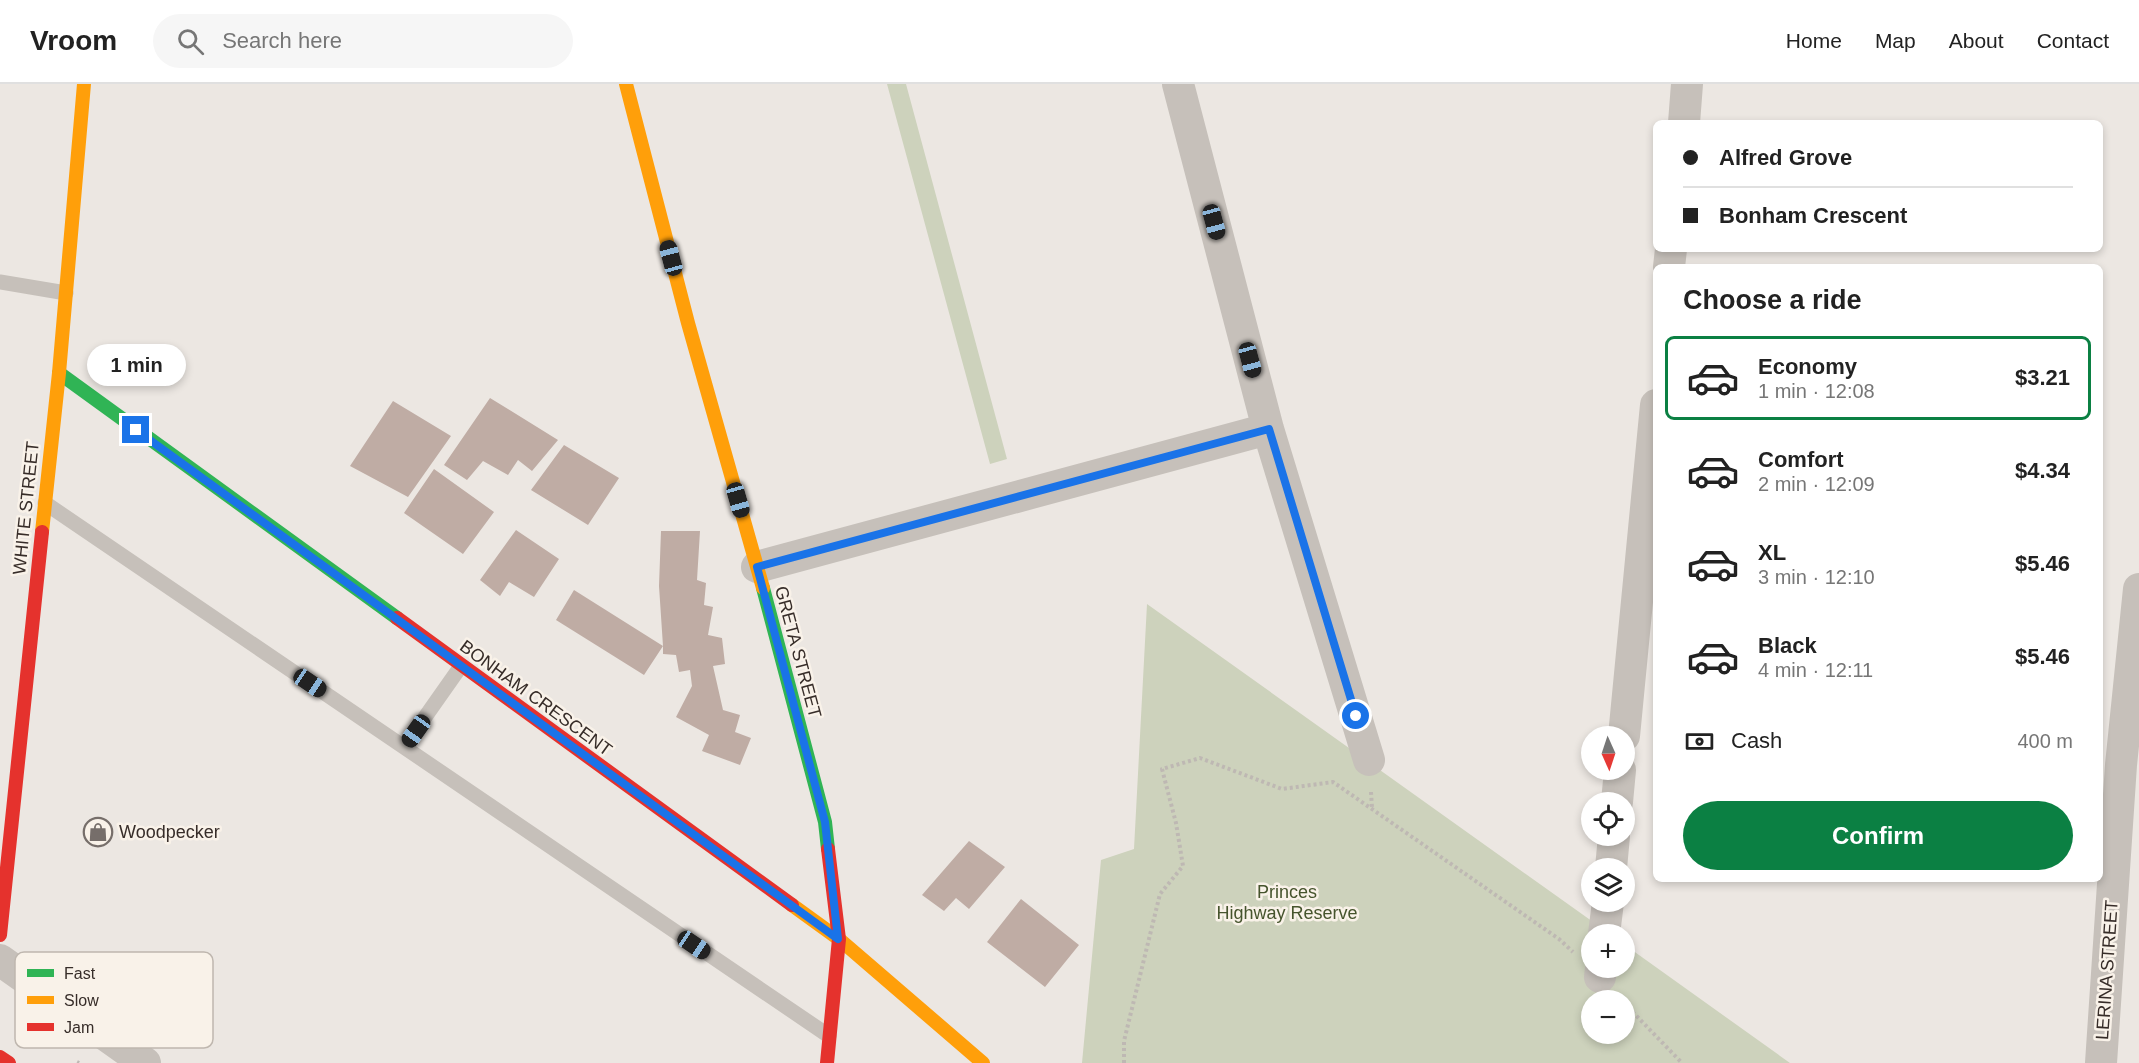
<!DOCTYPE html>
<meta charset="utf-8">
<style>
body{margin:0;font-family:Helvetica,sans-serif;background:#f6f6f6;color:#222;height:100vh;display:flex;flex-direction:column;font-size:22px;white-space:nowrap}
*{box-sizing:border-box;margin:0}
p{font-size:20px;color:#767676}
.icon{flex:none;width:33px;height:33px;fill:none;stroke:currentColor;stroke-width:2;stroke-linecap:round;stroke-linejoin:round}
.map{position:relative;flex:1;overflow:hidden}
.panel{position:absolute;left:1653px;top:180px;width:450px;height:618px;display:flex;flex-direction:column;background:#fff;border-radius:9px;box-shadow:0 3px 9px #0003}
.panel>*{flex:none}
.top-card{position:absolute;left:1653px;top:36px;width:450px;height:132px;border-radius:9px;box-shadow:0 3px 9px #0003;display:grid;align-content:center;height:132px;padding:0 30px;background:#fff}
.needle{width:39px;rotate:177deg}
.controls{position:absolute;left:1581px;top:642px;display:grid;gap:12px}
.controls a{display:grid;place-items:center;width:54px;height:54px;border-radius:50%;background:#fff;box-shadow:0 3px 9px #0003;font-size:30px}
.end{position:absolute;width:27px;height:27px;margin:-14px;border:8px solid #1a73e8;background:#fff;box-shadow:0 0 0 3px #fff}
.from{border-radius:50%}
.bubble{position:absolute;height:42px;border-radius:21px;background:#fff;box-shadow:0 3px 9px #0003;font-size:20px;font-weight:800;line-height:42px;text-align:center}
.car{position:absolute;width:18px;height:36px;margin:-18px -9px;border-radius:8px;box-shadow:0 0 4px 2px #0007;background:linear-gradient(#222 24%,#8ab4d8 0 40%,#222 0 76%,#8ab4d8 0 86%,#222 0)}
.top-card b{display:flex;align-items:center;gap:21px;height:57px;font-size:22px}
.top-card b+b{border-top:2px solid #e0e0e0}
.top-card i{width:15px;height:15px;background:#222}
ul{padding:0;list-style:none}
li{display:flex;align-items:center;gap:18px;height:84px;margin:0 12px 9px;padding:0 18px;border:3px solid transparent;border-radius:9px}
li div{flex:1}
li b{display:block;font-size:22px}
li em{font-style:normal;font-weight:800}
li.on{border-color:#0b8043}
li>.icon{width:54px;height:54px;stroke-width:1.5}
h2{padding:0 30px;font-size:27px;line-height:72px}
.pay{display:flex;align-items:center;gap:15px;height:66px;padding:0 30px;font-size:22px}
.pay p{margin-inline-start:auto}
.primary-button{display:flex;gap:12px;margin-top:auto;padding:12px 30px}
.primary-button a{flex:1;height:69px;border-radius:36px;background:#0b8043;color:#fff;font-size:24px;font-weight:800;line-height:69px;text-align:center}
header{display:flex;align-items:center;gap:36px;box-sizing:border-box;height:84px;padding:0 30px;background:#fff;border-bottom:2px solid #e0e0e0}
header strong{font-size:28px}
nav{display:flex;gap:33px;margin-inline-start:auto;font-size:21px}
.search{width:420px;height:54px;background:#f6f6f6;display:flex;align-items:center;gap:15px;box-sizing:border-box;padding:0 21px;border-radius:33px;color:#767676;font-size:22px}
.map>svg:first-child{display:block}
.green{fill:#cdd2bc;fill-rule:evenodd}
.building{fill:#bfaca4}
.lines{fill:none;stroke-linecap:round;stroke-linejoin:round}
.path{stroke:#beb8b3;stroke-width:4;stroke-dasharray:3 3;stroke-linecap:butt}
.lane{stroke:#c6c0ba;stroke-width:15}
.street{stroke:#c6c0ba;stroke-width:32}
.fast{stroke:#30b455;stroke-width:14}
.slow{stroke:#ff9f0a;stroke-width:14}
.jam{stroke:#e5322d;stroke-width:14}
.route{stroke:#1a73e8;stroke-width:8}
.labels{text-anchor:middle;stroke-width:5;stroke-linejoin:round;paint-order:stroke}
.street-label{font-size:18px;fill:#372d29;stroke:#f9f2e9}
.poi-label{font-size:18px;fill:#372d29;stroke:#f9f2e9;text-anchor:start}
.park-label{font-size:18px;fill:#46542d;stroke:#f9f2e9}
.key{fill:#f9f2e9;stroke:#bfb7af;stroke-width:1.5}
.key-label{font-size:16px;fill:#372d29}
</style>
<header>
<strong>Vroom</strong>
<div class="search"><svg class="icon" aria-label="search" viewBox="0 0 24 24"><circle cx="10" cy="10" r="6"/><path d="M15 15l6 6"/></svg>Search here</div>
<nav><a>Home</a><a>Map</a><a>About</a><a>Contact</a></nav>
</header>
<div class="map">
<svg width="2139" height="979" viewBox="0 0 2139 979">
<rect width="100%" height="100%" fill="#ece7e2"/>
<path class="green" d="M887,0H906L1007,375L990,380Z
M1147,520L1610,850H1592V884H1624L1625,861L1790,979H1082L1101,776L1134,765ZM1592,916H1624V950H1592Z"/>
<path class="building" d="M490,314L558,356L532,387L518,376L508,391L483,377L467,396L444,381Z
M393,317L451,352L408,413L350,382Z
M564,361L619,394L588,441L531,406Z
M434,385L494,428L463,470L404,429Z
M516,446L559,475L534,513L509,498L500,512L480,496Z
M661,447H700L697,496L706,499L704,521L713,523L708,551L722,554L725,580L713,582L723,626L740,631L735,648L751,654L740,681L702,667L709,651L676,633L692,602L690,586L679,588L676,571L663,570V562L644,591L556,536L574,506L663,562L659,502Z
M969,757L1005,783L969,825L956,814L944,827L922,811Z
M1021,815L1079,861L1045,903L987,858Z"/>
<g class="lines">
<path class="path" d="M1371,708L1372,724
M1624,919L1682,979
M77,978L79,979
M1124,979V957L1160,810L1183,782L1176,739L1162,685L1200,674L1282,705L1333,698L1559,855L1573,868"/>
<path class="lane" d="M0,198L66,209
M45,419L829,952
M404,663L461,582"/>
<path class="street" d="M1178,0L1268,345L1369,676
M1684,39L1687,0
M1669,183L1671,165
M757,483L1268,345
M1624,652L1656,321
M1617,718L1620,686
M1611,784L1614,752
M1604,850L1608,818
M0,876L145,979
M1600,893L1601,884
M2101,979L2121,681L2139,505"/>
<path class="fast" d="M59,289L397,534
M763,504L825,738L828,765"/>
<path class="slow" d="M626,0L688,239L763,504
M42,448L59,289L84,0
M792,821L839,855L983,979"/>
<path class="jam" d="M397,534L792,821
M0,851L42,448
M0,973L9,979
M827,979L839,855L828,765"/>
</g>
<g class="lines">
<path class="route" d="M136,346L838,855L825,738L757,483L1269,345L1356,632"/>
</g>
<defs>
<g id="shop-ring" transform="scale(1.5)"><circle r="9.5" fill="#f9f2e9" stroke="#766e6a" stroke-width="1.5"/><path d="M-5-2.5h2.3a2.7 3.5 0 0 1 5.4 0H5L5.5 6h-11ZM-1.5-2.5h3a1.5 2.3 0 0 0-3 0Z" fill="#766e6a"/></g>
</defs>
<g fill-rule="evenodd">
<use href="#shop-ring" x="98" y="748"/>
</g>
<g class="labels">
<g class="street-label">
<text transform="translate(26 424) rotate(-84)" y="6">WHITE STREET</text>
<text transform="translate(798 568) rotate(75)" y="6">GRETA STREET</text>
<text transform="translate(536 614) rotate(36)" y="6">BONHAM CRESCENT</text>
<text transform="translate(2107 886) rotate(-86)" y="6">LERINA STREET</text>
</g>
<g class="poi-label">
<text x="119" y="754">Woodpecker</text>
</g>
<g class="park-label">
<text x="1287" y="814">Princes<tspan x="1287" dy="21">Highway Reserve</tspan></text>
</g>
</g>
<rect x="15" y="868" width="198" height="96" rx="9" class="key"/>
<rect x="27" y="885" width="27" height="8" fill="#30b455"/>
<rect x="27" y="912" width="27" height="8" fill="#ff9f0a"/>
<rect x="27" y="939" width="27" height="8" fill="#e5322d"/>
<g class="key-label">
<text x="64" y="895">Fast</text>
<text x="64" y="922">Slow</text>
<text x="64" y="949">Jam</text>
</g>
</svg>
<div class="controls">
<a><svg class="needle" viewBox="-14 -14 28 28"><path d="M0-13l5 13h-10z" fill="#e53935"/><path d="M0 13l5-13h-10z" fill="#767676"/></svg></a>
<a><svg class="icon" aria-label="locate" viewBox="0 0 24 24"><circle cx="12" cy="12" r="6"/><path d="M12 2v4M12 18v4M2 12h4M18 12h4"/></svg></a>
<a><svg class="icon" aria-label="layers" viewBox="0 0 24 24"><path d="M12 4l9 5-9 5-9-5zM3 14l9 5 9-5"/></svg></a>
<a>+</a>
<a>−</a>
</div>
<i class="end from" style="left:1356px;top:632px"></i>
<i class="end" style="left:136px;top:346px"></i>
<div class="bubble" style="left:87px;top:260px;width:99px">1 min</div>
<i class="car" style="left:1214px;top:138px;rotate:165deg"></i>
<i class="car" style="left:671px;top:174px;rotate:345deg"></i>
<i class="car" style="left:1250px;top:276px;rotate:165deg"></i>
<i class="car" style="left:738px;top:416px;rotate:164deg"></i>
<i class="car" style="left:310px;top:599px;rotate:124deg"></i>
<i class="car" style="left:416px;top:647px;rotate:215deg"></i>
<i class="car" style="left:694px;top:861px;rotate:124deg"></i>
<div class="top-card">
<b><i class="from"></i>Alfred Grove</b>
<b><i></i>Bonham Crescent</b>
</div>
<section class="panel">
<h2>Choose a ride</h2>
<ul>
<li class="on"><svg class="icon" aria-label="car" viewBox="0 0 24 24"><path d="M5 17H2v-5l4-1 3-4h7l3 4 3 1v5h-3M9 17h6M6 11h13"/><circle cx="7" cy="17" r="2"/><circle cx="17" cy="17" r="2"/></svg><div><b>Economy</b><p>1 min · 12:08</p></div><em>$3.21</em></li>
<li><svg class="icon" aria-label="car" viewBox="0 0 24 24"><path d="M5 17H2v-5l4-1 3-4h7l3 4 3 1v5h-3M9 17h6M6 11h13"/><circle cx="7" cy="17" r="2"/><circle cx="17" cy="17" r="2"/></svg><div><b>Comfort</b><p>2 min · 12:09</p></div><em>$4.34</em></li>
<li><svg class="icon" aria-label="car" viewBox="0 0 24 24"><path d="M5 17H2v-5l4-1 3-4h7l3 4 3 1v5h-3M9 17h6M6 11h13"/><circle cx="7" cy="17" r="2"/><circle cx="17" cy="17" r="2"/></svg><div><b>XL</b><p>3 min · 12:10</p></div><em>$5.46</em></li>
<li><svg class="icon" aria-label="car" viewBox="0 0 24 24"><path d="M5 17H2v-5l4-1 3-4h7l3 4 3 1v5h-3M9 17h6M6 11h13"/><circle cx="7" cy="17" r="2"/><circle cx="17" cy="17" r="2"/></svg><div><b>Black</b><p>4 min · 12:11</p></div><em>$5.46</em></li>
</ul>
<div class="pay"><svg class="icon" aria-label="cash" viewBox="0 0 24 24"><path d="M3 7h18v10H3z"/><circle cx="12" cy="12" r="2"/></svg>Cash<p>400 m</p></div>
<div class="primary-button"><a>Confirm</a></div>
</section>
</div>
